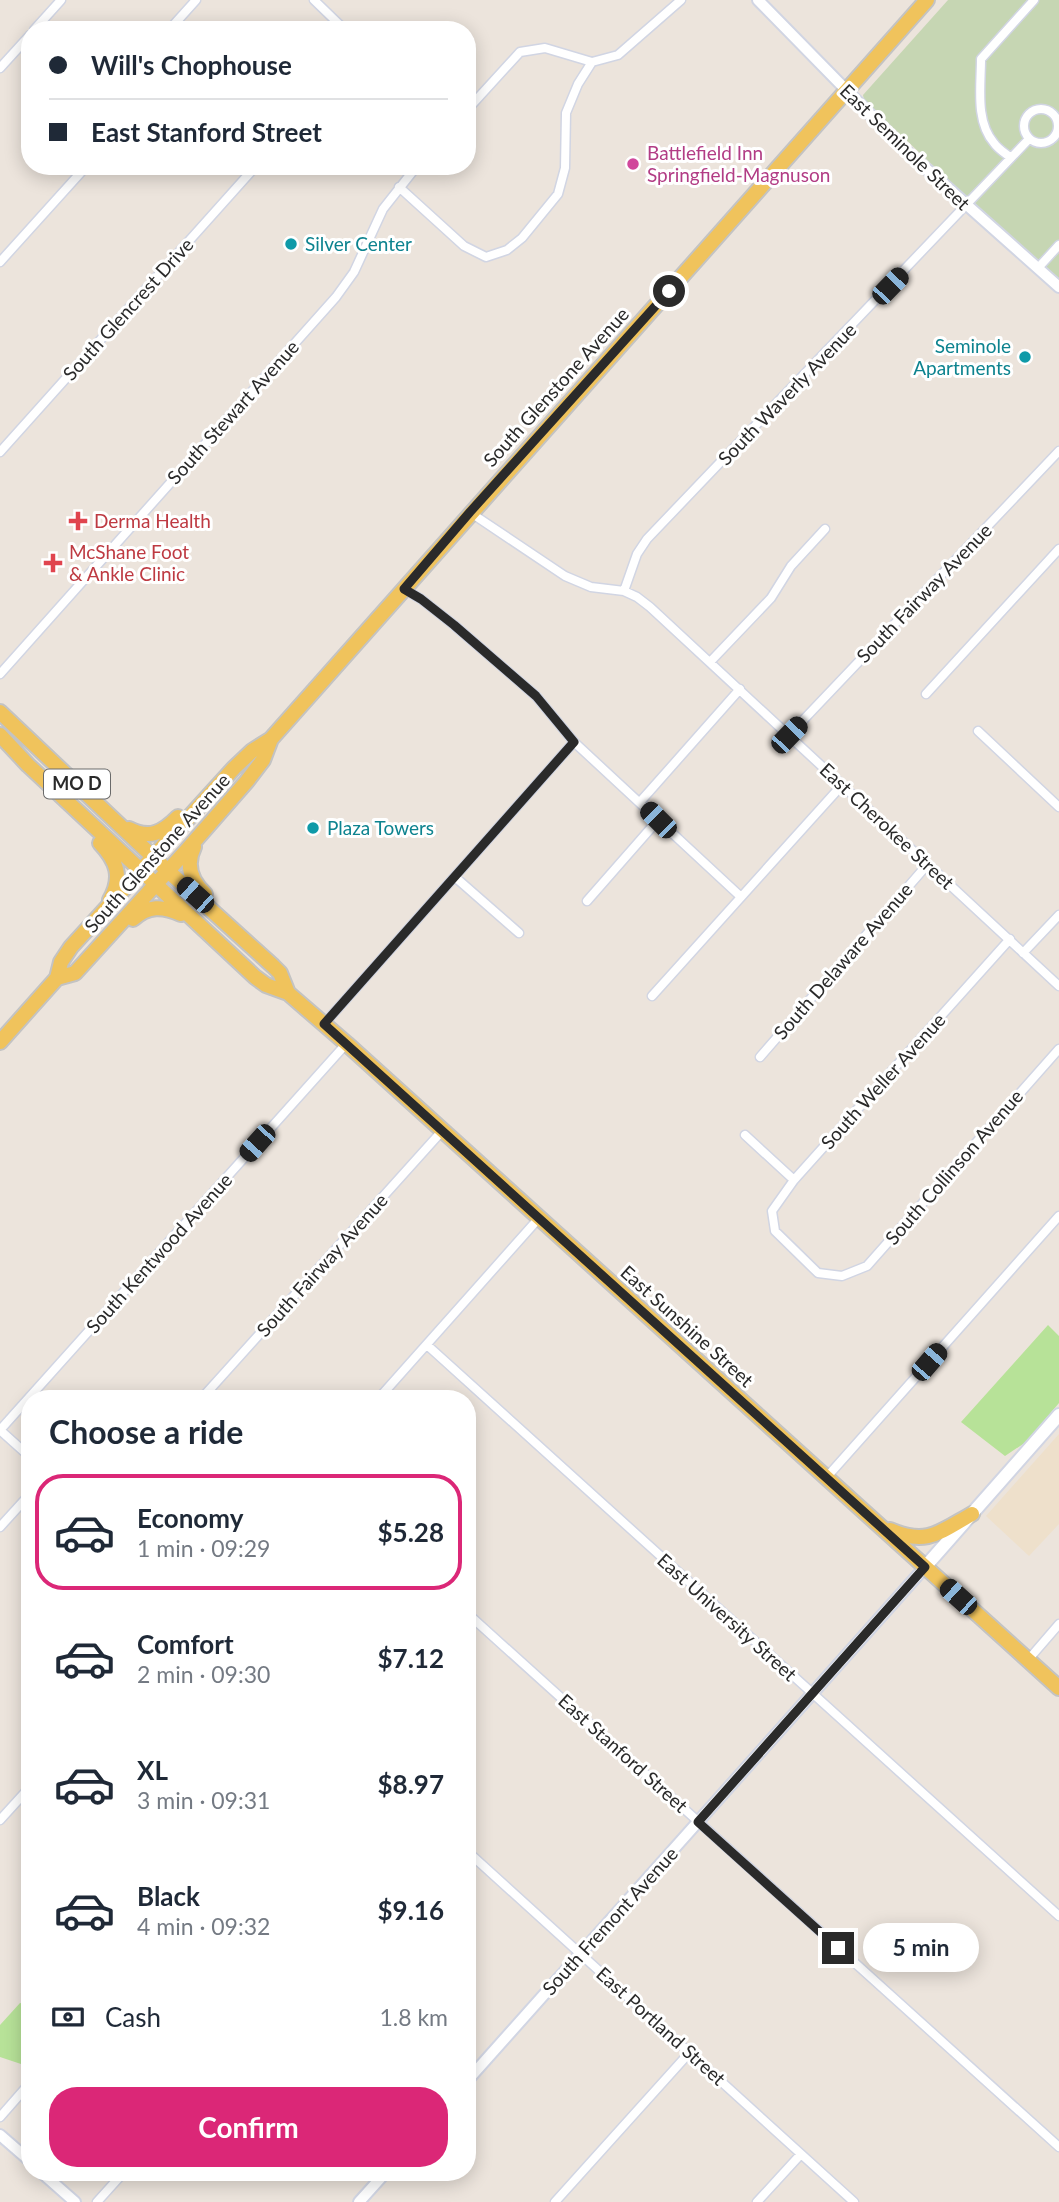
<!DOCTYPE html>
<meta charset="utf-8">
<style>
body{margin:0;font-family:Lato,sans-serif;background:#f6f6f7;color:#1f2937;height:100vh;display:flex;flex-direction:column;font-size:26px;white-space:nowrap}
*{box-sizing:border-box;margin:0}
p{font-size:23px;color:#747a83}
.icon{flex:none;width:38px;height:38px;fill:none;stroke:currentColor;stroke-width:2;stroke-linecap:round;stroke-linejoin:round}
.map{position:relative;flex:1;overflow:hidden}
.sheet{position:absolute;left:21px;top:1390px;width:455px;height:791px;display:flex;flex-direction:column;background:#fff;border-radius:28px;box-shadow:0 4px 18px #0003}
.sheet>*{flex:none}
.hud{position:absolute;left:21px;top:21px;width:455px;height:154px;border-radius:28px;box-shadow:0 4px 18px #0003;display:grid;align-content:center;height:154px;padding:0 28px;background:#fff}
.end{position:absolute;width:32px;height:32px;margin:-16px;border:9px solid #2a2a2a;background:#fff;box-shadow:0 0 0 4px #fff}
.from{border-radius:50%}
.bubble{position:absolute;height:49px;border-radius:24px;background:#fff;box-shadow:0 4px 18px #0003;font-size:23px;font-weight:700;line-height:49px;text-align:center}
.car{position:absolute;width:21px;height:42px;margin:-21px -10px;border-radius:9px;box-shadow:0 0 5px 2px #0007;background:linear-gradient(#222 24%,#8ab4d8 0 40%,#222 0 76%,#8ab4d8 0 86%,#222 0)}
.hud b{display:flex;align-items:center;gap:24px;height:66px;font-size:26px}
.hud b+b{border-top:2px solid #e0e1e3}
.hud i{width:18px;height:18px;background:#1f2937}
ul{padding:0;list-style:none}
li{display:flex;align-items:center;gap:21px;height:116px;margin:0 14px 10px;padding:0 14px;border:4px solid transparent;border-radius:28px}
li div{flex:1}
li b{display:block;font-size:26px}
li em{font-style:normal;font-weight:700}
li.current{border-color:#db2777}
li>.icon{width:63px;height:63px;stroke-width:1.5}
h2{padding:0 28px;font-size:32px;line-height:84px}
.pay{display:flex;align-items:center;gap:18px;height:77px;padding:0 28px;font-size:26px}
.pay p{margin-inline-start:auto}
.primary-button{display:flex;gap:14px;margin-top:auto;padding:14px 28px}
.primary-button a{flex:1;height:80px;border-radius:28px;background:#db2777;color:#fff;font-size:28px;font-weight:700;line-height:80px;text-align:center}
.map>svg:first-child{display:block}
.education{fill:#eee0cb}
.green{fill:#b7e298}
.cemetery{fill:#c6d6b3}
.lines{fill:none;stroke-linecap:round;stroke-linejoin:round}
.minor-casing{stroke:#d1d5e3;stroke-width:11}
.tertiary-casing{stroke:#d1d5e3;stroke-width:14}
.secondary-casing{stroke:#d1d5e3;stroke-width:16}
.primary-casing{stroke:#c3c3c3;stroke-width:18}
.minor{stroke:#fff;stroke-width:8}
.tertiary{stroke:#fff;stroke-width:10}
.secondary{stroke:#fff;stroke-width:12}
.primary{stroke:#f0c35c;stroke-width:14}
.route{stroke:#2a2a2a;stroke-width:9}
.hotel-dot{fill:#d1479c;stroke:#fff;stroke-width:2.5}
.culture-dot{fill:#0f9aa8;stroke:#fff;stroke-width:2.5}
.health-dot{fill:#e0444e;stroke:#fff;stroke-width:2.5}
.labels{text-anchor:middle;stroke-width:6;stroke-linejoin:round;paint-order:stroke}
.shield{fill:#fff;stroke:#6a6a6a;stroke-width:2}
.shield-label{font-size:18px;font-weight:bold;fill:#2a2a2a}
.street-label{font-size:19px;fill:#2a2a2a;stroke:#fff}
.hotel-label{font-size:19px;fill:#b23c85;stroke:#fff;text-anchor:start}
.culture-label{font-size:19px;fill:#0d838f;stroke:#fff;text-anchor:start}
.health-label{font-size:19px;fill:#be3a42;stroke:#fff;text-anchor:start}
</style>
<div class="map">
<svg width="1059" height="2202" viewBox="0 0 1059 2202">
<rect width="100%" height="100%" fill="#ece4dc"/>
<path class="education" d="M1059,1434V1524L1029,1556L986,1516Z"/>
<path class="green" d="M1048,1325L1059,1336V1403L1026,1442L1005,1456L961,1422Z
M20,2003L30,2005V2067L0,2057V2025Z"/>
<path class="cemetery" d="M948,0H1059V279L962,193L864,100L863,95Z"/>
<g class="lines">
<g class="minor-casing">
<path id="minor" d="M314,0L345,30
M34,30L61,0
M169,30L196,0
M0,68L30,35
M1024 126a17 17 0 1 1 34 0a17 17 0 1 1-34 0Z
M467,110L520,52L545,48L592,62
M1011,158C1005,153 998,149 994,143C975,121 981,86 981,59L1034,0
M399,187L464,246L486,257L507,250L522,238L558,194L565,168L566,113L578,84L592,62L618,55L681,0
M0,262L83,170L84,166
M1038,268L1059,245
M0,452L256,166
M471,513L565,576L591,587L624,591L637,597L650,607L1059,986
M404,589L421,599L454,625L536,696L574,742L740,896
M624,591L637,554L647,539L1029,139
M710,662L771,598L791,566L825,529
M0,674L336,297L354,272L383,209L417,166
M926,694L1059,549
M978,731L1059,807
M789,735L1059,451
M640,802L740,689
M455,877L519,933
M587,901L658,820
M1010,939L794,1180L772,1211L775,1231L818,1273L842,1276L867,1266L1059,1049
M1023,953L1059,915
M652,996L842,785
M324,1024L574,742
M760,1057L927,865
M745,1135L794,1180
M427,1345L1059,1916
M202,1398L442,1131
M379,1398L539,1218
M30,1457L0,1430L346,1044
M826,1478L1059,1216
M0,1527L30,1494
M467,1613L1059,2147
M1028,1660L1059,1624
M0,1820L30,1787
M467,1851L854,2202
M0,2117L29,2084
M97,2202L124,2172
M555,2202L690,2052
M757,2202L801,2154"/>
</g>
<g class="tertiary-casing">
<path id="tertiary" d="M758,0L904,149L1059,287
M467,2081L925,1567
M0,2135L30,2161
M41,2172L75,2202
M359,2202L386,2172"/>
</g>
<g class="secondary-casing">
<path id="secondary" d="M925,1567L1059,1415"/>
</g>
<g class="primary-casing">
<path id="primary" d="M0,712L168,871L273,966L280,973L288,993
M0,735L28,765L255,977L266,985L288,993L347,1044L1059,1688
M129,829C150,840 163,832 178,817
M100,843C117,861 123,877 110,900
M194,847C185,865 191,881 205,894
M133,919C148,905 163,906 181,914
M57,978L75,973L186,851L247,781L263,760L271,739
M0,1042L57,978L61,962L71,947L234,768L252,751L271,739L927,0
M890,1530C927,1546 940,1532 972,1514"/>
</g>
<use href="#minor" class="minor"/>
<use href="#tertiary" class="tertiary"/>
<use href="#secondary" class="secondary"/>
<use href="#primary" class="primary"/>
</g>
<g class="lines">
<path class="route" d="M669,291L470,512L404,589L421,599L454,625L536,696L574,742L324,1024L925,1567L698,1822L838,1948"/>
</g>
<circle class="hotel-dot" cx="633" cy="164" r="7"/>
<g class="culture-dot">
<circle cx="291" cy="244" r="7"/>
<circle cx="1025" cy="357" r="7"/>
<circle cx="313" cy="828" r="7"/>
</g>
<g class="health-dot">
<path d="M74.5 510.5h7v7h7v7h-7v7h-7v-7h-7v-7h7z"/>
<path d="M49.5 552.5h7v7h7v7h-7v7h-7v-7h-7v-7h7z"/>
</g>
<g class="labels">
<rect class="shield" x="44" y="769.5" width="66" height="29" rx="5"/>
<g class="shield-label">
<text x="77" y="790">MO D</text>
</g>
<g class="street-label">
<text transform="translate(905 147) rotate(44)" y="7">East Seminole Street</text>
<text transform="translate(128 309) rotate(-48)" y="7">South Glencrest Drive</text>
<text transform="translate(556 387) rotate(-48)" y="7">South Glenstone Avenue</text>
<text transform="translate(787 394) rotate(-46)" y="7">South Waverly Avenue</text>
<text transform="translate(233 412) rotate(-48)" y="7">South Stewart Avenue</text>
<text transform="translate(924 593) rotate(-46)" y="7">South Fairway Avenue</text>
<text transform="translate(887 826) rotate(43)" y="7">East Cherokee Street</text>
<text transform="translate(157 853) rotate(-48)" y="7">South Glenstone Avenue</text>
<text transform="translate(843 961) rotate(-49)" y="7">South Delaware Avenue</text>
<text transform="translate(883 1081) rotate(-48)" y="7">South Weller Avenue</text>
<text transform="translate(954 1167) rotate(-49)" y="7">South Collinson Avenue</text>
<text transform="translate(159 1253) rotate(-48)" y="7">South Kentwood Avenue</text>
<text transform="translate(322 1265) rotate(-48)" y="7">South Fairway Avenue</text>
<text transform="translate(687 1326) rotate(42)" y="7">East Sunshine Street</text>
<text transform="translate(727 1617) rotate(42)" y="7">East University Street</text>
<text transform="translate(623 1753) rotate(42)" y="7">East Stanford Street</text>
<text transform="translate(610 1921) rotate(-48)" y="7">South Fremont Avenue</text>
<text transform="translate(661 2026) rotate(42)" y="7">East Portland Street</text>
</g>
<g class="hotel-label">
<text x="647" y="160">Battlefield Inn<tspan x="647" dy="22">Springfield-Magnuson</tspan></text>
</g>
<g class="culture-label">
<text x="305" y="251">Silver Center</text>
<text x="1011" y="353" text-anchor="end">Seminole<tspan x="1011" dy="22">Apartments</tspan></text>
<text x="327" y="835">Plaza Towers</text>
</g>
<g class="health-label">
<text x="94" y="528">Derma Health</text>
<text x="69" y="559">McShane Foot<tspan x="69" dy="22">&amp; Ankle Clinic</tspan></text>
</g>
</g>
</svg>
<i class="end from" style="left:669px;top:291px"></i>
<i class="end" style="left:838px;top:1948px"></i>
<div class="bubble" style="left:863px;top:1923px;width:116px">5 min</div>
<i class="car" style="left:890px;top:286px;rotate:44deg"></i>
<i class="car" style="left:789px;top:735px;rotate:44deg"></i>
<i class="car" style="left:658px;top:820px;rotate:315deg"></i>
<i class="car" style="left:195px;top:895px;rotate:312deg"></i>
<i class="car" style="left:257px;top:1143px;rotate:222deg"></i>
<i class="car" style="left:929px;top:1362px;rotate:41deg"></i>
<i class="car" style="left:958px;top:1597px;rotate:312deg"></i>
<div class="hud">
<b><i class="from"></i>Will's Chophouse</b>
<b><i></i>East Stanford Street</b>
</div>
<section class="sheet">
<h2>Choose a ride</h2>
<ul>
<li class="current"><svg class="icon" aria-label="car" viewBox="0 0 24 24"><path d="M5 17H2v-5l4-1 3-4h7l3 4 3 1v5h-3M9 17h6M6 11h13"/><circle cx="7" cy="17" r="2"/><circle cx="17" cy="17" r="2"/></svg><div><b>Economy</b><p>1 min · 09:29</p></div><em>$5.28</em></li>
<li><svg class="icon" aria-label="car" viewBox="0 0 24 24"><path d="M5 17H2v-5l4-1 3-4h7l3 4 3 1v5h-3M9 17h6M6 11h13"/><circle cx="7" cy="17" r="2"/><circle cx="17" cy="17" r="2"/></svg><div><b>Comfort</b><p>2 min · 09:30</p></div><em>$7.12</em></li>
<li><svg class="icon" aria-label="car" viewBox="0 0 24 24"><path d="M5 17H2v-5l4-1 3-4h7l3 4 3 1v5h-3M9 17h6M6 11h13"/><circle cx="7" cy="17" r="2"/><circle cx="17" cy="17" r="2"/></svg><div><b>XL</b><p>3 min · 09:31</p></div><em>$8.97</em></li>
<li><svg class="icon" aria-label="car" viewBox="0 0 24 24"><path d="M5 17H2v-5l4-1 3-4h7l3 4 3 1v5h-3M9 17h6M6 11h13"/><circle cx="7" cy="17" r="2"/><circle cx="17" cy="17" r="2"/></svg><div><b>Black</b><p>4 min · 09:32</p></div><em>$9.16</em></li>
</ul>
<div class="pay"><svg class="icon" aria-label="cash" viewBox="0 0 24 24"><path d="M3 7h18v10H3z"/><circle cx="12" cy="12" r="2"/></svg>Cash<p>1.8 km</p></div>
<div class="primary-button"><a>Confirm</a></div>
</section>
</div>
